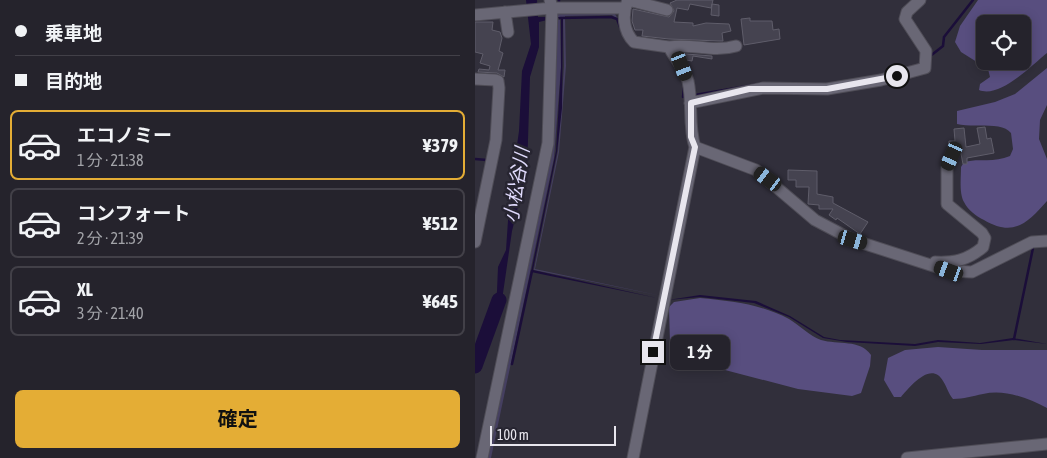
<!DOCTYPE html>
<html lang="ja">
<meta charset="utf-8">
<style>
body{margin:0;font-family:"Asap Condensed","Noto Sans JP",sans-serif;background:#312f38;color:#f1f3f6;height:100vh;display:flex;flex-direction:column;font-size:19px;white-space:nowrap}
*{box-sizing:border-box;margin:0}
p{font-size:16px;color:#a3a4a9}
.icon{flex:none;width:28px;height:28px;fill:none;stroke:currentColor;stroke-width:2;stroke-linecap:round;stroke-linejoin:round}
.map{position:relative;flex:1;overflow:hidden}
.panel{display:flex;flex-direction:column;background:#25232c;width:475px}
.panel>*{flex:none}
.banner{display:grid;align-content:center;height:110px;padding:0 15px;background:#25232c}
.buttons{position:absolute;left:501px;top:15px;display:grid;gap:10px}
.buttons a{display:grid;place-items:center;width:55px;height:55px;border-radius:8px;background:#25232c;box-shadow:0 2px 12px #0003,0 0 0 1px #424048;font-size:25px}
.scale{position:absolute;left:15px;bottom:12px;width:126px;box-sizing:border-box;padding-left:5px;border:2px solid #e8e6ee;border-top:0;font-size:14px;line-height:18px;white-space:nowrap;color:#e8e6ee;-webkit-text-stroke:4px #272531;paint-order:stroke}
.end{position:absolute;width:22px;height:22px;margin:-11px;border:6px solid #e8e6ee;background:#111;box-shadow:0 0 0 2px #111}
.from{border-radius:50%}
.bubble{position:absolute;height:35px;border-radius:8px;background:#25232c;box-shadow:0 2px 12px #0003,0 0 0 1px #424048;font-size:16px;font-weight:700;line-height:35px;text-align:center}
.car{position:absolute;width:15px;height:30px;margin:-15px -8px;border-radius:6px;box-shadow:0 0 4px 1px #0007;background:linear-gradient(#222 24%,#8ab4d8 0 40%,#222 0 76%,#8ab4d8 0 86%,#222 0)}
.banner b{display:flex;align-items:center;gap:18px;height:48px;font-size:19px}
.banner b+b{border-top:1px solid #424048}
.banner i{width:12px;height:12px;background:#f1f3f6}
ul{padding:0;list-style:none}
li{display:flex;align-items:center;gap:15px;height:70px;margin:0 10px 8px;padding:0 5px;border:2px solid #424048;border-radius:8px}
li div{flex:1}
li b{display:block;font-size:19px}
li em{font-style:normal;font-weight:700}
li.on{border-color:#e4ad35}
li>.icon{width:45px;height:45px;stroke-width:1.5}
.button{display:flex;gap:10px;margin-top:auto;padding:10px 15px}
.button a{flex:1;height:58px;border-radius:8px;background:#e4ad35;color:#111;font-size:20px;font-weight:700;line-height:58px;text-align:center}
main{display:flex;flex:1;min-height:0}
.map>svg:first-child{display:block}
.green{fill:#453f60}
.forest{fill:#584e7f;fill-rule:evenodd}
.water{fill:#1b0e39}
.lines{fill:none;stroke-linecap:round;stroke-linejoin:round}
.stream{stroke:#1b0e39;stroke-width:2.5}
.river{stroke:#1b0e39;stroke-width:15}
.building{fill:#454350;stroke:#5f5d6a}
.minor-casing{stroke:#4f4d57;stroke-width:13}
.minor{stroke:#696775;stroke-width:11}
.route{stroke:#e8e6ee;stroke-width:6}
.labels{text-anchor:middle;stroke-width:5;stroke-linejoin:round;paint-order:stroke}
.water-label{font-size:19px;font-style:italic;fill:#e0dbfc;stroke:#272531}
</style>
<main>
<section class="panel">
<div class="banner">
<b><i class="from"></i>乗車地</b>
<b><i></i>目的地</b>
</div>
<ul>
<li class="on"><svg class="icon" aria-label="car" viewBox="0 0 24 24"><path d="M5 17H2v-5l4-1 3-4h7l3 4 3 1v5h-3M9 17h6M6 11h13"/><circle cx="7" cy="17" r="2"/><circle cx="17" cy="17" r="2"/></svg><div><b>エコノミー</b><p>1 分 · 21:38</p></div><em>¥379</em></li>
<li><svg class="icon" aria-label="car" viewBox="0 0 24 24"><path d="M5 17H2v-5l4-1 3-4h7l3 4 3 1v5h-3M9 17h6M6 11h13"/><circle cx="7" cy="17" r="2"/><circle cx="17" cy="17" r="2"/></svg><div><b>コンフォート</b><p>2 分 · 21:39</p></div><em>¥512</em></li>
<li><svg class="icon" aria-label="car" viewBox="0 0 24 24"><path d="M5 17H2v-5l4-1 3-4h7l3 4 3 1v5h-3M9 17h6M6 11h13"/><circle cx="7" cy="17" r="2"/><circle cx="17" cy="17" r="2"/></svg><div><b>XL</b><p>3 分 · 21:40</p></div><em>¥645</em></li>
</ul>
<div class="button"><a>確定</a></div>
</section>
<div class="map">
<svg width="572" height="458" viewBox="0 0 572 458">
<rect width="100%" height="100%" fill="#312f3b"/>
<path class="green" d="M83,10L140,14L157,43C167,46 179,45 189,48C205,54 212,82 212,96L210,97C210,80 204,61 190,49L155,42C149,35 145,20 137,15L90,16L91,66L84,152L60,269L187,296L59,270L83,151L89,66L88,17H82V19L85,20L86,67L79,158L16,458H10L75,140L79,74L78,20L79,14Z"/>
<path class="forest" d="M503,0H572V53C558,64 525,99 504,90L505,84L515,77L513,69L486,52L480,42L485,26ZM510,24H548V61H510Z
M572,68V105L565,120L564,139L572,159V201C552,224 538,237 509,220C501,216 493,210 489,202C484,193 486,178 486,167L489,162C505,158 519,163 535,156L538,149L536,133C527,121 497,128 482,124V111L520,102L540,94Z
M225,298C257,301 285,304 314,319C324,325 335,336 346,340C363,345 385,339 396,355L395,366L386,393L377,396L323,389L208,359L198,353L195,344L194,307L199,302Z
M463,347L507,350H572V408C553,398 530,389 508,394C497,396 489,399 478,399C473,393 472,387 468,381C456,360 434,388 426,397H419L409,380L413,358L430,350Z"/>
<path class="water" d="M51,0H62L63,17H72V20L64,22V47L55,77L52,171L37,231L26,307L17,322V310L20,304L22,291L23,267L31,250L34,206L43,181L44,167L39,166L44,131L47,71L56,44Z
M82,17H88L87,108L82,152L58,270L182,298L56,272L81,151L86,68V19Z
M225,295L281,301L315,316L349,337L365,340L440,344L463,340L505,343L538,338L572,344L539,340L506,344L463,342L440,346L372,342L348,338L314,317L279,303L225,297L193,300Z"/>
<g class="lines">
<path class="stream" d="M84,0V2
M85,18L136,17L142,19L147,32
M454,57L468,46L469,37L498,0
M220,95L284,84
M208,97L209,88
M0,159L12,160
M539,339L558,248
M37,364L57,271"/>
<path class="river" d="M0,366L24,300"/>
</g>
<path class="building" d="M202,0H238L236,8L215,4L213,10L202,8L199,22L218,23V26L231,23L254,24L256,31L247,33L248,41H244L194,39L167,36L168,30H160L157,21L158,9L194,17L199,11L195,3Z
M237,4L244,5V16L236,15Z
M275,18V21H297L298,30L304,29L305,39L269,45L266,19Z
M0,22H18L17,30L25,32L27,38L24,51L28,53L23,70H30L29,77L22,73L3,72L4,69L14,70L15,66L5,63L8,54L0,52Z
M207,54H211L237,56V59L218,56L217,61L211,60Z
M510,127L512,139L516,138L519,153L492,158V164H488L485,149H473L474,141H480L479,129L489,128L491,147L505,144L502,128Z
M313,170L342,171V194L358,197V203L393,222L385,234L362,218L361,220L354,215L358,209H344V205L333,204L334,187H321V180H313Z"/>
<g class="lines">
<g class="minor-casing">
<path id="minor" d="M153,0C147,14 148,31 159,42L194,47C200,59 209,68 213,81C218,103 213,126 220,147L158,458
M153,0L192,10
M30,12L33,32
M0,15L77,8H149
M194,47C218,43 237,53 261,46
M0,79L20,80L23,81L24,88L21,140L0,242
M215,103L288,88L352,89L406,80L450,68L451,51L430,19L432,12L445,0
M220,147L281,170L340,220L378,240L474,271L497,272L557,242L572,241
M460,262C479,263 493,260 508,247L510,238L507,233L472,204V168L477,156
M7,458L73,143L77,8L75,0
M432,458L572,444"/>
</g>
<use href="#minor" class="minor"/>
</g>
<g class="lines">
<path class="route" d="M178,352L220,147L216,137V103L274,89H352L422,76"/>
</g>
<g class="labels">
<g class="water-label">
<text transform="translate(41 185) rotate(-81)" y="7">小松谷川</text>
</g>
</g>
</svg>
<div class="buttons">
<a><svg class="icon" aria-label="locate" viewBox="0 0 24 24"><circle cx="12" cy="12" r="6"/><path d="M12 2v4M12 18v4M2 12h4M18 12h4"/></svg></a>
</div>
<div class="scale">100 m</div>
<i class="end from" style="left:422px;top:76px"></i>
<i class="end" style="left:178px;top:352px"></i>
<div class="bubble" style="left:195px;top:335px;width:60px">1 分</div>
<i class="car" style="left:207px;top:66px;rotate:159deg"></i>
<i class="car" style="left:477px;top:156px;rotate:204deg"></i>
<i class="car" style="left:293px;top:179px;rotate:306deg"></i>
<i class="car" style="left:378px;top:240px;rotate:106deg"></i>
<i class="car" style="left:474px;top:271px;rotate:290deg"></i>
</div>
</main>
